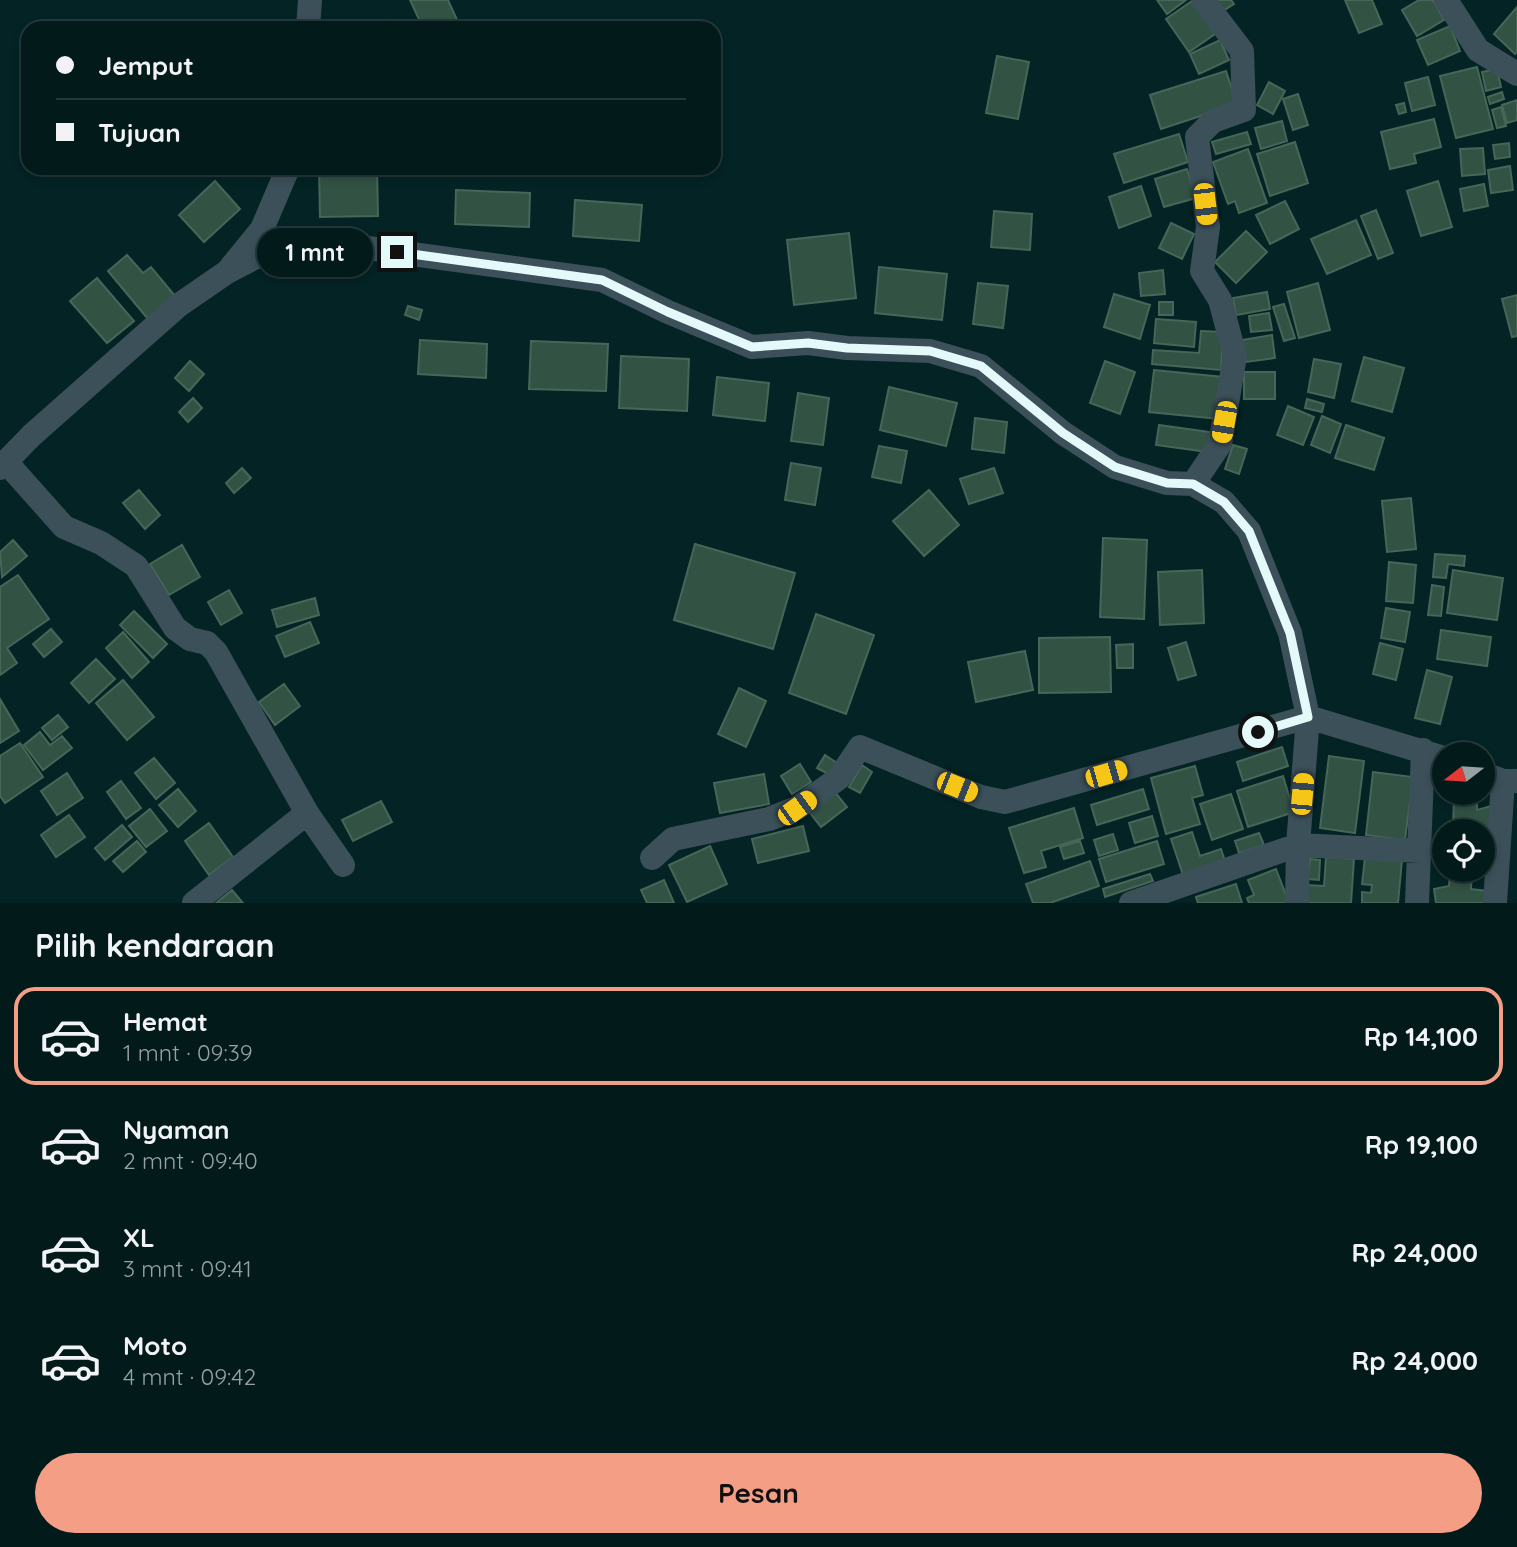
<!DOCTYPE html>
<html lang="id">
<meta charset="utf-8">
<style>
body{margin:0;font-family:Quicksand,sans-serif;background:#112728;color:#f1f3f6;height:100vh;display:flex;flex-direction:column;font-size:26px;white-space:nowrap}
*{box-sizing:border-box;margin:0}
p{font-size:23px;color:#97a1a3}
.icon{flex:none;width:38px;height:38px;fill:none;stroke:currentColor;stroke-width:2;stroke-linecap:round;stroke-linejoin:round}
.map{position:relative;height:903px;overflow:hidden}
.details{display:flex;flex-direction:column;background:#031a1b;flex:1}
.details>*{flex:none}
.hud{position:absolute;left:21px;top:21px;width:700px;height:154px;border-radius:21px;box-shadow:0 4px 10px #0003,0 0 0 2px #24383a;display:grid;align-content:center;height:154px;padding:0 35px;background:#031a1b}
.needle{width:46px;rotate:253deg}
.controls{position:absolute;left:1432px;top:742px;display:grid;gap:14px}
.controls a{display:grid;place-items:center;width:63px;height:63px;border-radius:50%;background:#031a1b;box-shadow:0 4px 10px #0003,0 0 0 2px #24383a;font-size:35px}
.end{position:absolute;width:32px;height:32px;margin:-16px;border:9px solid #e4f9f9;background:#111;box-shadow:0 0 0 4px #111}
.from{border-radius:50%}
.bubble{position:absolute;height:49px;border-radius:24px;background:#031a1b;box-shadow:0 4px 10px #0003,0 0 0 2px #24383a;font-size:23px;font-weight:700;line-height:49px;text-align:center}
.car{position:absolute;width:21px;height:42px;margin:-21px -10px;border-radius:9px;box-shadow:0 0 5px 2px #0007;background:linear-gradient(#f5c518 24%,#345 0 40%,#f5c518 0 76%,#345 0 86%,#f5c518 0)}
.hud b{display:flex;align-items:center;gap:24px;height:66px;font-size:26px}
.hud b+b{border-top:2px solid #24383a}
.hud i{width:18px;height:18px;background:#f1f3f6}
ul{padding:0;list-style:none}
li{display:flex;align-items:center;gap:21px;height:98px;margin:0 14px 10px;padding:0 21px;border:4px solid transparent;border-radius:21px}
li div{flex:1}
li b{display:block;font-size:26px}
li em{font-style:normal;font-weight:700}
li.on{border-color:#f49e86}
li>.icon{width:63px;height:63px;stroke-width:1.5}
h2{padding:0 35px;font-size:32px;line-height:84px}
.primary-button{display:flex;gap:14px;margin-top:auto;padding:14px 35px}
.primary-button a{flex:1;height:80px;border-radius:42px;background:#f49e86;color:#111;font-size:28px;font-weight:700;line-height:80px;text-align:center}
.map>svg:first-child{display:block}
.building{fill:#325244;stroke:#466658;stroke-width:2}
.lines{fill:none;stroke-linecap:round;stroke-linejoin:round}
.street{stroke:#3c505a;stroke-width:24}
.route{stroke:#e4f9f9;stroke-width:9}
</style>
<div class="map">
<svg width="1517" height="903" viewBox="0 0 1517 903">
<rect width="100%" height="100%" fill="#042324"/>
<path class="building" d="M410,0H448L458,22L446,28H423Z
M1157,0H1186L1167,14Z
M1215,0H1231L1234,4L1223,11Z
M1345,0H1372L1382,24L1359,33Z
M1419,0H1433L1444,20L1417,36L1402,10Z
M1192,1L1215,34L1189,52L1166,19Z
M1517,7V52L1515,54L1494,34Z
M388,20L391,28H364Z
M1450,26L1460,51L1428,65L1417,40Z
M1220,40L1229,60L1199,74L1190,54Z
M997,56L1029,62L1018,119L986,113Z
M1477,67L1493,129L1456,138L1440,76Z
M1497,69L1501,87L1486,91L1482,72Z
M1226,71L1237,104L1161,129L1150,95Z
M1428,77L1435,105L1412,111L1405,83Z
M1269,82L1285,91L1273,114L1257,105Z
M1502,92L1504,99L1490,104L1488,97Z
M1298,94L1308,125L1293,130L1283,99Z
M1517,100V120L1507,123L1502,105Z
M1404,103L1406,112L1399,114L1396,105Z
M1501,107L1506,126L1497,128L1492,110Z
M1434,119L1441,147L1414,154L1416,163L1390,169L1381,132Z
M1282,121L1287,141L1261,149L1255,128Z
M1247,132L1251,144L1216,154L1212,142Z
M1179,134L1188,162L1124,183L1114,154Z
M1295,142L1308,183L1270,196L1257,154Z
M1509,143L1510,157L1495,159L1493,145Z
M1483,148L1485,174L1462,176L1460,149Z
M1248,149L1267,203L1239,213L1235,201L1228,204L1213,162Z
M1510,166L1513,190L1491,193L1488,170Z
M319,168H377L378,216L320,217Z
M1187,169L1196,198L1164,207L1155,179Z
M215,181L240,209L204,242L179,215Z
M1438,181L1452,227L1421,236L1407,191Z
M1484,184L1488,206L1464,211L1460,189Z
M1141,186L1151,216L1119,228L1109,197Z
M456,190L530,193L529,227L455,224Z
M575,200L642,205L639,241L573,236Z
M1285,201L1299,229L1270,244L1256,215Z
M1376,210L1393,253L1378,259L1361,216Z
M994,211L1032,214L1030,250L991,247Z
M1356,220L1371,255L1327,274L1311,239Z
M1171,223L1194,234L1182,259L1159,248Z
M1246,231L1267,252L1236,283L1215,262Z
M849,233L856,298L794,305L787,240Z
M127,255L143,273L151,267L175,296L148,319L108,271Z
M879,267L947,274L942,320L875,313Z
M1163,270L1165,294L1141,296L1139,273Z
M97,278L134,321L107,343L70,301Z
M978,283L1008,286L1003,328L973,324Z
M1318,283L1330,330L1299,338L1287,292Z
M1267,292L1270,309L1236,315L1233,298Z
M1114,294L1150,305L1140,339L1104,327Z
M1517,295V336L1512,337L1502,299Z
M1159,302H1173V315H1159Z
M1284,304L1295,338L1284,341L1273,307Z
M408,306L422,310L419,320L405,315Z
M1269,313L1272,330L1251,332L1249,316Z
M1156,319L1196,322L1194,347L1154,343Z
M1201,331L1223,332L1221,370L1152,364L1153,350L1199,353Z
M1272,335L1275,358L1246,362L1242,340Z
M420,340L487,344L486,378L418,374Z
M531,341L608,344L606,391L529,389Z
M621,356L689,359L687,411L619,408Z
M1364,357L1404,368L1392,412L1352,401Z
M1314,359L1341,364L1334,398L1308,392Z
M190,361L204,374L189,391L175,378Z
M1105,361L1135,372L1120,414L1090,403Z
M1154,370L1223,377L1219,419L1149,412Z
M1244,372H1275V399H1244Z
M717,377L769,383L765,421L713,415Z
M889,387L957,403L946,446L880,430Z
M798,393L829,398L823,445L791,441Z
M193,398L202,408L188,422L179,412Z
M1307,399L1324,404L1322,412L1305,408Z
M1288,406L1314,417L1303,445L1277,435Z
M1322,416L1341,424L1330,453L1311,445Z
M975,418L1007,422L1004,453L972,449Z
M1159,425L1210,432L1208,452L1156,445Z
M1346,425L1384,438L1374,470L1335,458Z
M1233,445L1247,449L1239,474L1225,469Z
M879,446L907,451L901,483L872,477Z
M791,463L821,468L815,505L785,500Z
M242,468L251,478L234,493L226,483Z
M994,468L1003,493L969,504L960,479Z
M139,490L160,515L145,529L123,503Z
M929,490L959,525L924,556L893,521Z
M1411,498L1416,549L1387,552L1382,501Z
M1103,538L1147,540L1144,619L1100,617Z
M13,540L27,556L2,577L0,552Z
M695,544L795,573L773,649L674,620Z
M182,545L200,577L169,595L150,564Z
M1435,554L1465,556L1464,566L1448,564L1446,578L1433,577Z
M1389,562L1416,565L1413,603L1386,601Z
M1202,570L1204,623L1160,625L1158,572Z
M1453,570L1503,578L1497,620L1447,613Z
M18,575L49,619L7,648L17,663L0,675V587Z
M1432,585L1444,587L1441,616L1428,615Z
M229,590L242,613L221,625L208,602Z
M315,598L319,615L277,627L272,610Z
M1386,608L1410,612L1405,642L1381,638Z
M134,611L167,644L153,658L120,625Z
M816,614L874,635L846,714L789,693Z
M310,622L319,643L285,657L276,636Z
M51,629L62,642L44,657L33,644Z
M1441,630L1491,637L1487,666L1437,659Z
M123,632L149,662L132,678L106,648Z
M1110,637L1111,692L1039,693V638Z
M1186,642L1196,675L1178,680L1168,648Z
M1380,643L1403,649L1396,680L1373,674Z
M1133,644V668H1117L1116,645Z
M1025,651L1033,690L976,702L968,662Z
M96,659L115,679L89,703L71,683Z
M1427,670L1452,677L1440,724L1415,718Z
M123,680L154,717L127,740L96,703Z
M284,684L300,706L275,725L259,702Z
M739,688L766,701L746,747L718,734Z
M0,699L19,731L0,743Z
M58,715L68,727L52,740L42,728Z
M40,732L50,745L62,736L72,748L43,770L24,745Z
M20,743L43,777L5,803L0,796V756Z
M1282,747L1288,766L1243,781L1237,762Z
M825,755L837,763L830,775L817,768Z
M1329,756L1364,761L1355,833L1320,828Z
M154,758L175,783L156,799L135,773Z
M800,764L811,782L792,794L781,776Z
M862,765L872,772L860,793L849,787Z
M1195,766L1203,795L1192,798L1200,824L1166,834L1151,778Z
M1373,772L1413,777L1405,840L1366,835Z
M67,773L83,798L57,815L41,791Z
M764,774L769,804L720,813L714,783Z
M1283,776L1294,812L1248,827L1237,791Z
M121,781L141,808L126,819L107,792Z
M178,789L196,811L178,827L159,805Z
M1143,789L1149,809L1097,825L1091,805Z
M835,792L847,807L821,827L810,813Z
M1454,793H1477V810L1491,806L1488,849L1482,851V831H1453Z
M1231,794L1243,829L1212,840L1200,804Z
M381,801L392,822L353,841L342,820Z
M1074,808L1083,838L1041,851L1046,867L1024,873L1009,828Z
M150,809L167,831L146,847L129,826Z
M69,815L85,837L56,857L41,835Z
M1152,816L1158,836L1135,843L1129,823Z
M209,823L233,857L209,875L185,841Z
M122,825L132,837L105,860L95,848Z
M803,826L809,851L758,863L752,839Z
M1192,832L1200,856L1221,849L1225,861L1183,875L1171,839Z
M1259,833L1264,845L1239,853L1235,841Z
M1113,834L1118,850L1099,856L1094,840Z
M137,841L146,852L123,872L113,861Z
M1080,841L1084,853L1064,859L1060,847Z
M1157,841L1164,864L1106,882L1099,859Z
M710,846L727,884L687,902L669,865Z
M1326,857L1354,859L1351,903H1307V885L1324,886Z
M1365,857L1402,860L1398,903H1362V892L1371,893L1372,885L1362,884Z
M1310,859L1320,860L1319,880L1308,879Z
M1090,861L1099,886L1050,903H1033L1026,884Z
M1276,869L1289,903H1249L1247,898L1254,895L1248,880Z
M1450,870H1472L1471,889L1487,891L1488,903H1436L1434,889L1449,886Z
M1150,874L1153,881L1105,897L1103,889Z
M664,880L674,903H647L641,890Z
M1236,884L1242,903H1198L1196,897Z
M232,890L243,903H216Z"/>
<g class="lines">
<path class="street" d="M1446,0L1478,50L1517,74
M308,28L310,0
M227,272L262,254L346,245L602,280L668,312L752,347L808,343L847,348L930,351L981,366L1063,433L1115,467L1167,483L1193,484L1224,502L1249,531L1290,633L1308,717L1298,845L1297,903
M7,463L64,527L101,543L136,566L175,628L190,639L207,643L216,652L307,813L343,865
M0,468L32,435L179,305L227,272L262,229L288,168
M1193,484L1220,444L1235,356L1220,300L1202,271L1208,227L1197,137L1213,121L1244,110L1242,51L1203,0
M1482,773L1503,781H1517
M652,858L673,839L769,819L797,808L839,778L860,747L981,797L1005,802L1308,717L1444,758
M194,903L307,813
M1131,903L1298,845L1421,851
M1417,903L1423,750
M1495,903L1503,781"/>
</g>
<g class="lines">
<path class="route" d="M397,252L602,280L668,312L752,347L808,343L847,348L930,351L981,366L1063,433L1115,467L1167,483L1193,484L1224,502L1249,531L1290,633L1308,717L1258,732"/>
</g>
</svg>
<div class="controls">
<a><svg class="needle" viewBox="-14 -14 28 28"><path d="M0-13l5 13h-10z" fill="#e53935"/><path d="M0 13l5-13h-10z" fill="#97a1a3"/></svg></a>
<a><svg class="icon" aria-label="locate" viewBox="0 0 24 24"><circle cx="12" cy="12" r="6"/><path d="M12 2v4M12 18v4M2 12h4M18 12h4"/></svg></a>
</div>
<i class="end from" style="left:1258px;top:732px"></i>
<i class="end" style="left:397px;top:252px"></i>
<div class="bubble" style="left:257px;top:228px;width:116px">1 mnt</div>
<i class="car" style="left:1205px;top:204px;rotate:173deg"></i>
<i class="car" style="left:1224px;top:422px;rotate:190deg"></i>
<i class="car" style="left:1106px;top:774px;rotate:74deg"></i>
<i class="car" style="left:957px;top:787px;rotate:112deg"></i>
<i class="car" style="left:1302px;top:794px;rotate:5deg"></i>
<i class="car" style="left:797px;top:808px;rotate:54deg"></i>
<div class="hud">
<b><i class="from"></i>Jemput</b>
<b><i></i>Tujuan</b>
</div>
</div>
<section class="details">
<h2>Pilih kendaraan</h2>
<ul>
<li class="on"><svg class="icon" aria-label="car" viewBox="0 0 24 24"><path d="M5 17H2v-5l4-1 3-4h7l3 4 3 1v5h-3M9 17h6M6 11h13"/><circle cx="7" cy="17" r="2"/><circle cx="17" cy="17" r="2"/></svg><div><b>Hemat</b><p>1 mnt · 09:39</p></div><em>Rp 14,100</em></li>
<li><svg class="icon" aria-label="car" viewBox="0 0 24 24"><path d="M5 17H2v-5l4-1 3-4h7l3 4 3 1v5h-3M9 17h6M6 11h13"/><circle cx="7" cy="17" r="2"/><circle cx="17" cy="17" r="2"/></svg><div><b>Nyaman</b><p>2 mnt · 09:40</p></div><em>Rp 19,100</em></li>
<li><svg class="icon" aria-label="car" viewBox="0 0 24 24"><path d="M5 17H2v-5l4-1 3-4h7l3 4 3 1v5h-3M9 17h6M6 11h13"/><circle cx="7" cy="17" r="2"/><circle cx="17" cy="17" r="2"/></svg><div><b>XL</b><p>3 mnt · 09:41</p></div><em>Rp 24,000</em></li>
<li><svg class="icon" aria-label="car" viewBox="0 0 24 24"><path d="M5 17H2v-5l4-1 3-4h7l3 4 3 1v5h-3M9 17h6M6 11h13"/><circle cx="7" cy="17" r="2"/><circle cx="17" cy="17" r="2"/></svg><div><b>Moto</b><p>4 mnt · 09:42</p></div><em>Rp 24,000</em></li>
</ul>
<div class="primary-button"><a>Pesan</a></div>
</section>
